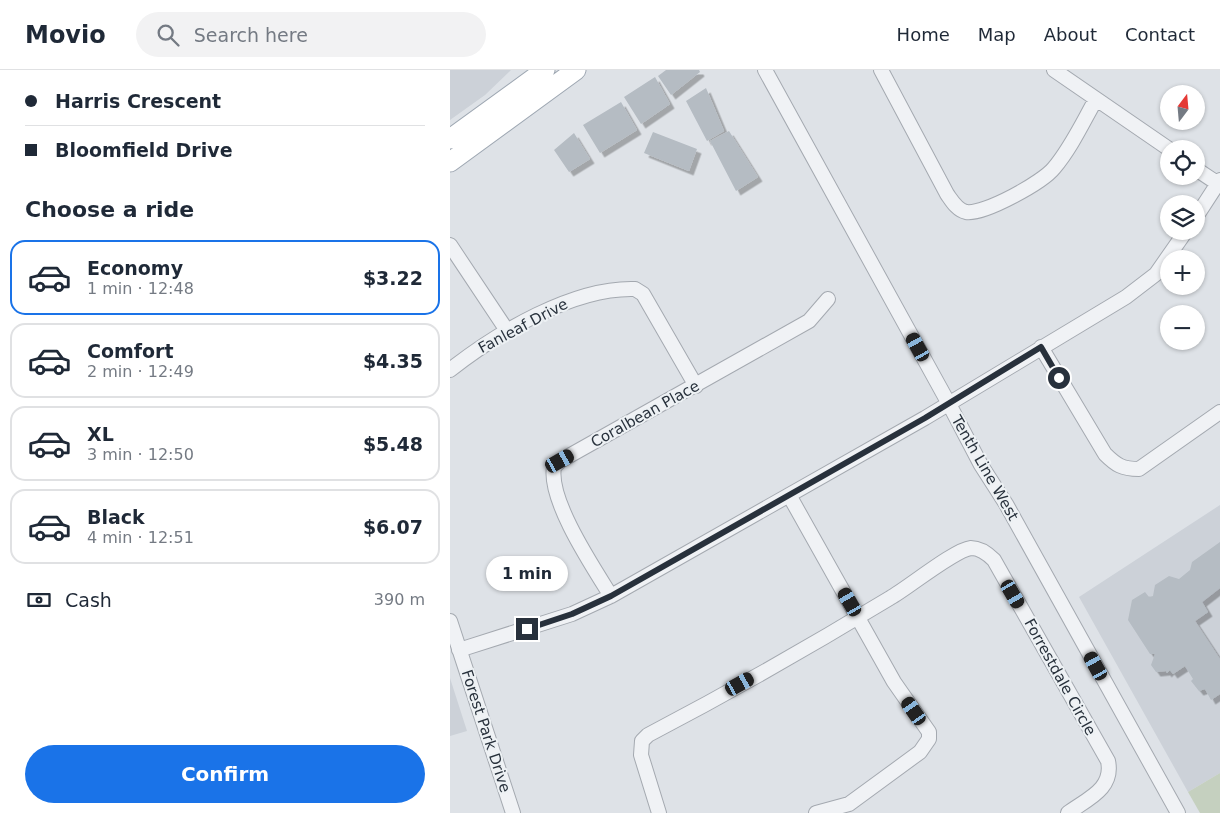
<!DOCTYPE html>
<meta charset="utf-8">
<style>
body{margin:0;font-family:"DejaVu Sans",sans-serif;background:#f2f2f3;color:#1f2937;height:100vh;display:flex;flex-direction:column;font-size:19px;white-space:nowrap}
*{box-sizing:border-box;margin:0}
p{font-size:16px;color:#747a83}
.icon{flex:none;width:28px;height:28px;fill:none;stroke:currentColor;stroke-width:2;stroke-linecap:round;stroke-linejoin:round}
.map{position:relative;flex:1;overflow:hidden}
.side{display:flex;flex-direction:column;background:#fff;width:450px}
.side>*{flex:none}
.guide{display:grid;align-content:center;height:110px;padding:0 25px;background:#fff}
.needle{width:32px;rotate:16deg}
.fabs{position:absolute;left:710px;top:15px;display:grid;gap:10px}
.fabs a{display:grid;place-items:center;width:45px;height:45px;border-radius:50%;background:#fff;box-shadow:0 1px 4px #0004;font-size:25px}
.end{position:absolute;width:22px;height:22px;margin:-11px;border:6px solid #28313c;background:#fff;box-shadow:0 0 0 2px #fff}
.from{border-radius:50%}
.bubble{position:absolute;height:35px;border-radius:18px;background:#fff;box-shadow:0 1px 4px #0004;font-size:16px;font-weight:800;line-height:35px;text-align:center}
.car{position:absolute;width:15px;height:30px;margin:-15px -8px;border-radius:6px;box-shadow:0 0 4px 1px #0007;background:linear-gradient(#222 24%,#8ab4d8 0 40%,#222 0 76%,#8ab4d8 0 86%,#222 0)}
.guide b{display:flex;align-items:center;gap:18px;height:48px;font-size:19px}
.guide b+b{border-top:1px solid #e0e1e3}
.guide i{width:12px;height:12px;background:#1f2937}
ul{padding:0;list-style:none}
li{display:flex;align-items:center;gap:15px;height:75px;margin:0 10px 8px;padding:0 15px;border:2px solid #e0e1e3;border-radius:15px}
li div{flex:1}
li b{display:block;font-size:19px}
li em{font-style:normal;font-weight:800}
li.selected{border-color:#1a73e8}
li>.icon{width:45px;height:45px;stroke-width:1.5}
h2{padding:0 25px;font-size:22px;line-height:60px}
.pay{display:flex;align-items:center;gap:12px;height:55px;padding:0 25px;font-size:19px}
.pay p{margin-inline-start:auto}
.action{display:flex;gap:10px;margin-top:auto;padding:10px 25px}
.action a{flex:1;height:58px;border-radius:30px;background:#1a73e8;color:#fff;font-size:20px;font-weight:800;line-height:58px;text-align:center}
header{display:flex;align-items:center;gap:30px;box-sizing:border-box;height:70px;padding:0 25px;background:#fff;border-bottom:1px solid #e0e1e3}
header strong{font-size:24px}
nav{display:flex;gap:28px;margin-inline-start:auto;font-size:18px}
.search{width:350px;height:45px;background:#f2f2f3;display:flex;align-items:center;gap:12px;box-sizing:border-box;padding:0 18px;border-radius:28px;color:#747a83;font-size:19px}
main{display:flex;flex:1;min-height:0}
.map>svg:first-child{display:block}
.built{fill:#ccd1d8}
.green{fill:#c5d0bf}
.building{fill:#b5bcc3;filter:url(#shadow)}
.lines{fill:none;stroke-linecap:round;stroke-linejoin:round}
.minor-casing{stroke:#a4a9b0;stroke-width:16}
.major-casing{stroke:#9ea7b2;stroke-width:21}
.minor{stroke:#f0f2f5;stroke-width:14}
.major{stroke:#fff;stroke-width:19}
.route{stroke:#28313c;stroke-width:6}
.labels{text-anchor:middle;stroke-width:4;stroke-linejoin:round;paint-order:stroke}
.street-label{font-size:15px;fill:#28313c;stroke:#edf1f4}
</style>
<header>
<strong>Movio</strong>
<div class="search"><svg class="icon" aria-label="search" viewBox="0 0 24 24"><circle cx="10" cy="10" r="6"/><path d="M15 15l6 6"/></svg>Search here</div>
<nav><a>Home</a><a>Map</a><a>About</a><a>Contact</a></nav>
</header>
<main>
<section class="side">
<div class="guide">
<b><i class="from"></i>Harris Crescent</b>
<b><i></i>Bloomfield Drive</b>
</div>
<h2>Choose a ride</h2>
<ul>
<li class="selected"><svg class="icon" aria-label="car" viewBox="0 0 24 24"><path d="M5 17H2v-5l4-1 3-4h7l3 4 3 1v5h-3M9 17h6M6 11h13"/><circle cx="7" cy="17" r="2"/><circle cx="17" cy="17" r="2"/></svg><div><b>Economy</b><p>1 min · 12:48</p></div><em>$3.22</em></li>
<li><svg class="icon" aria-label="car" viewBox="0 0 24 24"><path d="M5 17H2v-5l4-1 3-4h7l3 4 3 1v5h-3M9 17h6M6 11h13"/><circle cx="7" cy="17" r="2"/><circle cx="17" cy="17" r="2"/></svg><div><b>Comfort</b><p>2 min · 12:49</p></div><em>$4.35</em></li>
<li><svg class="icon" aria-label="car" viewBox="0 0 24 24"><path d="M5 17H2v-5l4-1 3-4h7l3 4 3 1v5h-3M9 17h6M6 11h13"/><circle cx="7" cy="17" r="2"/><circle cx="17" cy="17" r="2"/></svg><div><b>XL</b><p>3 min · 12:50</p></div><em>$5.48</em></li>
<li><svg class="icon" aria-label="car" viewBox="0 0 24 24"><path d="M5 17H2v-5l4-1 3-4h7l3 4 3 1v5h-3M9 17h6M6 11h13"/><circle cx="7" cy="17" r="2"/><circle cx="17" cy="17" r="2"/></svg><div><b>Black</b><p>4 min · 12:51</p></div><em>$6.07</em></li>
</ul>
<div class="pay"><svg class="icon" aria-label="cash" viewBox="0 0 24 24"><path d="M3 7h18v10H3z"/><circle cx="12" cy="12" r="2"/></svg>Cash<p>390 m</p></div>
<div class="action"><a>Confirm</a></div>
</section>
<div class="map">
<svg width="770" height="743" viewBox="0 0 770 743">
<defs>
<filter id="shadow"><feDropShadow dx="4.5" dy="4.5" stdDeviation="0" flood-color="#0004"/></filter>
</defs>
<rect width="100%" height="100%" fill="#dee2e7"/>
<path class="built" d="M0,0H61L35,25L0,50Z
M770,435V703L738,722L629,527Z
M0,608L17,661L0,666Z"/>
<path class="green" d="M770,703V743H750L738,722Z"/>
<path class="building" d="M216,0H249L250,2L221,25L208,6Z
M205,7L220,34L191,54L174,27Z
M256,18L274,61L257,71L236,31Z
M171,32L187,60L150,83L133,55Z
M279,61L308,107L286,121L260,71Z
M203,62L247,79L239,101L194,83Z
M124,63L140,89L119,102L104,80Z
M770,472V518L752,532L758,542L745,551L770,589V624L761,630L755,619L749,621L741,611L743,609L735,596L723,604L720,600L717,603L716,601L706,602L701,595L705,584H700L678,550L682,530L695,522L699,527L703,526L705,515L719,506L729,509L740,500L742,492Z"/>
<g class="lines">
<g class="minor-casing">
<path id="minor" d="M315,0L499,334L531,395L556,434L728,743
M431,0L497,124C502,131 507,140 516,142C534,145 593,112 604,98C621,78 633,52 646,29
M604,0L719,79
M746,99L770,115
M746,147L770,110
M0,175L58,262
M591,277L655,384C666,395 672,399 689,399L770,342
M0,300C47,263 123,217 185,219L193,224L246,316
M339,425L444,612L479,662V669L470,682L399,734L366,743
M161,526C143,497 98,430 104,397L110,391L359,251L378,229
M0,551L63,743
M9,580L122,544L161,526L475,348L676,227L706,204L736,161
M209,743L191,685L192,671L198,665C280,622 361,576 440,528C458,518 504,480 521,478C530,478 538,484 544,490L658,691C664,719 637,729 618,743"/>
</g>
<g class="major-casing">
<path id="major" d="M0,69L95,0
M0,92L126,0"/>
</g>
<use href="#minor" class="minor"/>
<use href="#major" class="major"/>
</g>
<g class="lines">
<path class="route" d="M77,559L122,544L161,526L475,348L591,277L609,308"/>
</g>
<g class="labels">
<g class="street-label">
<text transform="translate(73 256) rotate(-28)" y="5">Fanleaf Drive</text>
<text transform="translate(195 344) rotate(-29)" y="5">Coralbean Place</text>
<text transform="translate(535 398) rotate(60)" y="5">Tenth Line West</text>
<text transform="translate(610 607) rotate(61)" y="5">Forrestdale Circle</text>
<text transform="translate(36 661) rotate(72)" y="5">Forest Park Drive</text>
</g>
</g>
</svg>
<div class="fabs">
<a><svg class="needle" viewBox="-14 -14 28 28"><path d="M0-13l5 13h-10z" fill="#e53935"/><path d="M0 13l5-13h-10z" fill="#747a83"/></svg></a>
<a><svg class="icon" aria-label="locate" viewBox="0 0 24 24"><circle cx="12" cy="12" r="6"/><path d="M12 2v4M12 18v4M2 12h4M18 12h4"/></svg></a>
<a><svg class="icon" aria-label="layers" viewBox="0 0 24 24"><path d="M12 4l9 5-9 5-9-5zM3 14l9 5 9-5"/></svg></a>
<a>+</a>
<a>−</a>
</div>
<i class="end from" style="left:609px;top:308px"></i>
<i class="end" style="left:77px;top:559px"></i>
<div class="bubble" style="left:36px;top:486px;width:82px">1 min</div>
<i class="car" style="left:468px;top:277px;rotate:331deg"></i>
<i class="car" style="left:110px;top:391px;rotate:61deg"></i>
<i class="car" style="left:563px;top:524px;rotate:150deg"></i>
<i class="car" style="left:400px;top:532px;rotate:330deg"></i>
<i class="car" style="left:646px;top:596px;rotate:331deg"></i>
<i class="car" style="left:290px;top:614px;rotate:61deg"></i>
<i class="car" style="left:464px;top:641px;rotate:325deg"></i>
</div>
</main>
